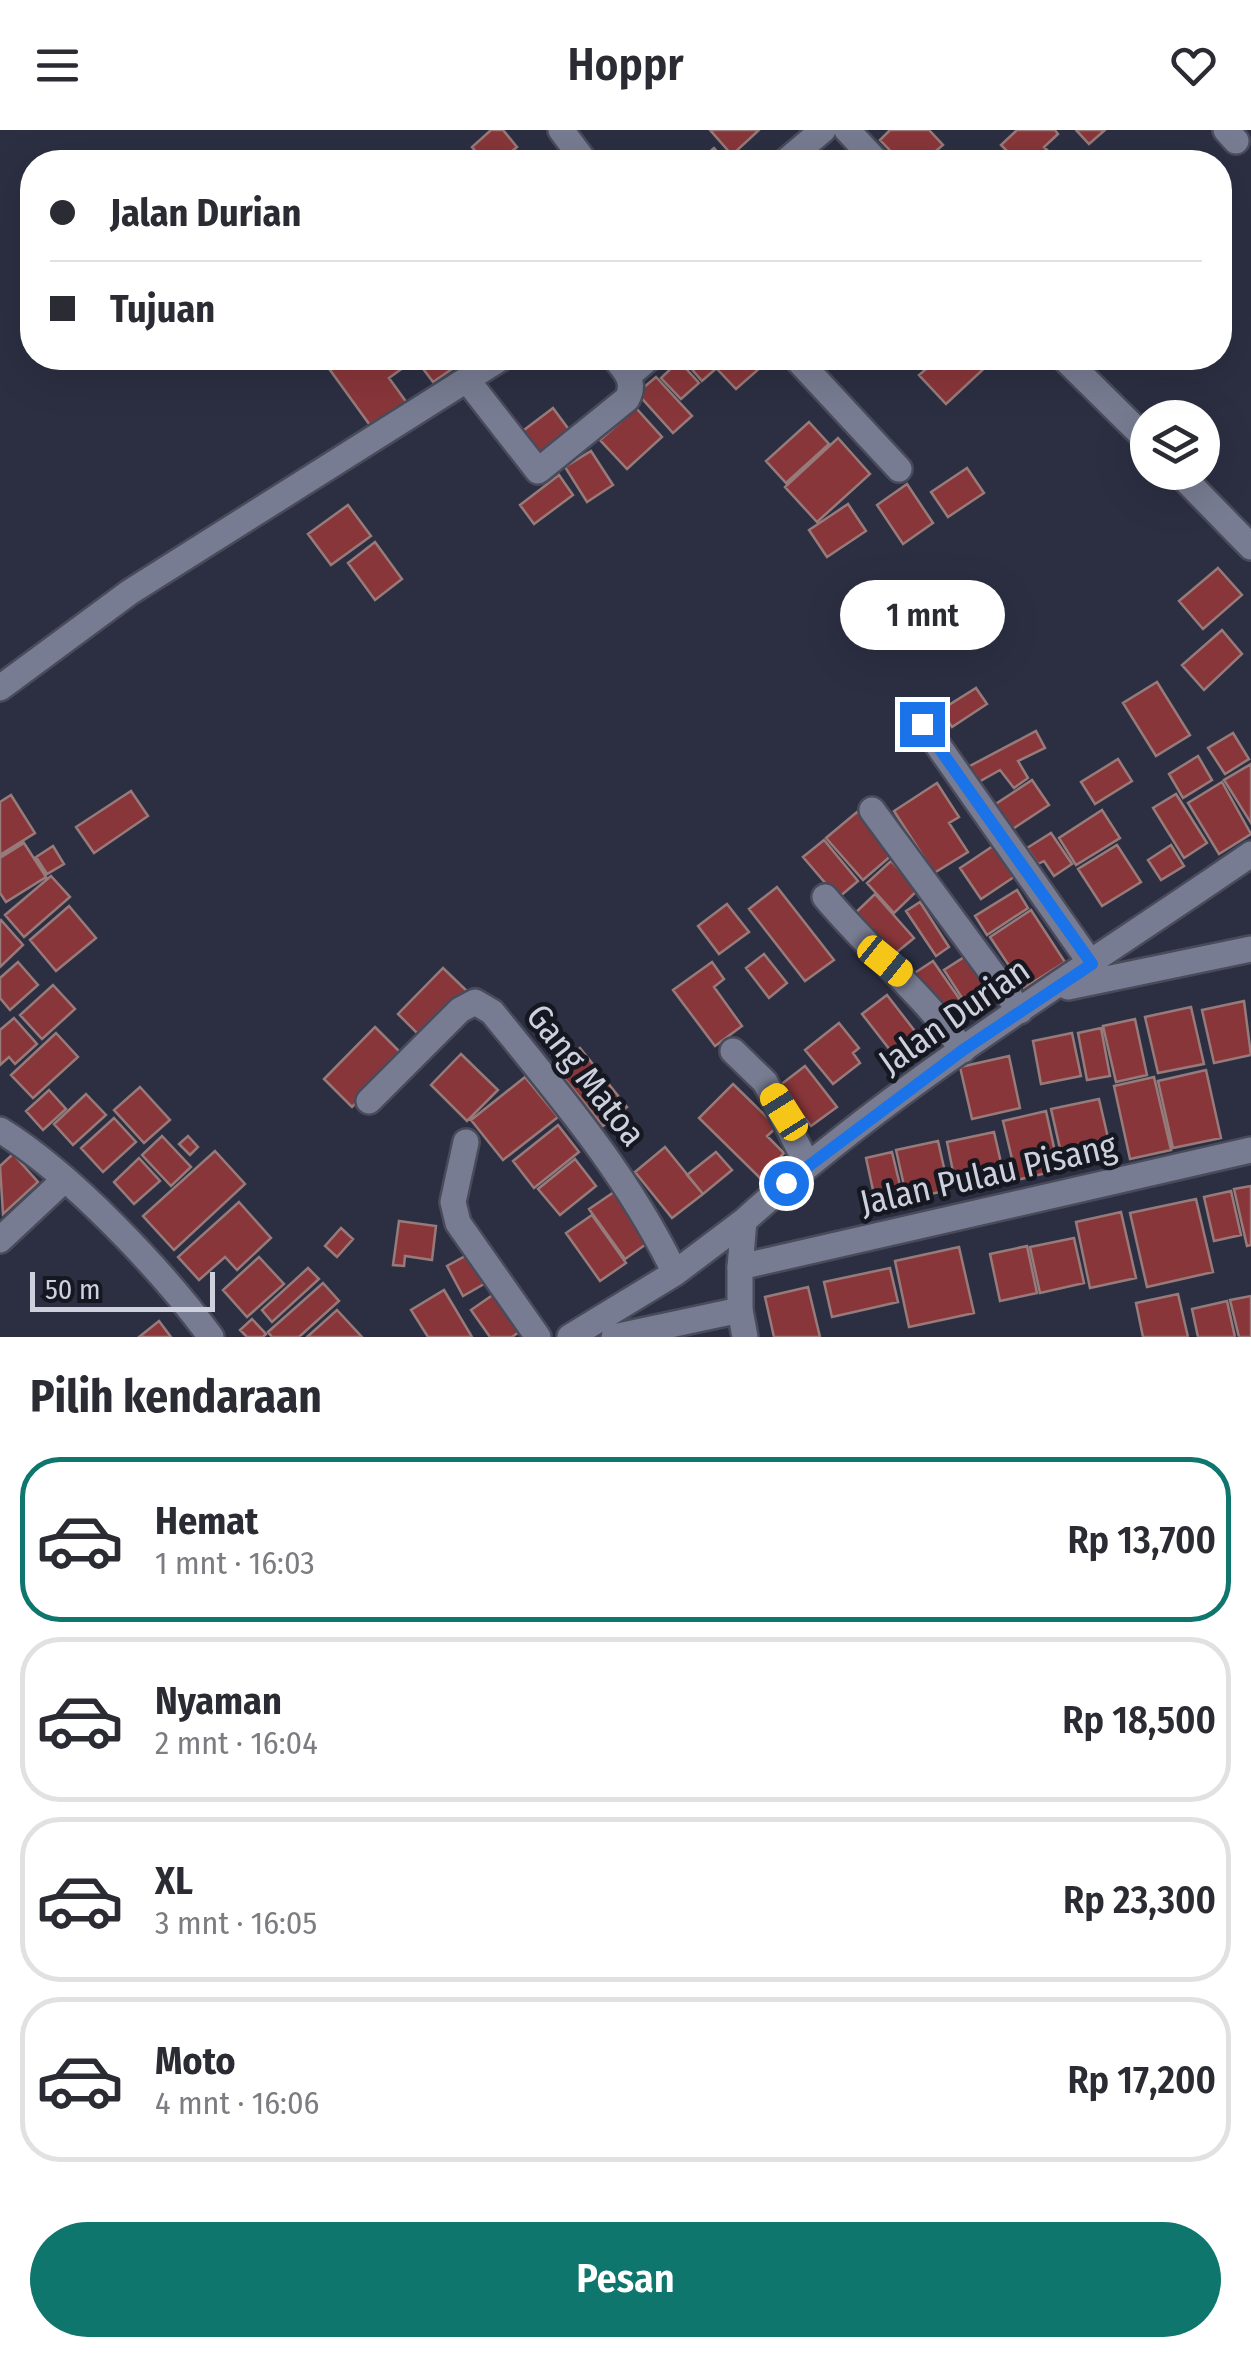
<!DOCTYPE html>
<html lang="id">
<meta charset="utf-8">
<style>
body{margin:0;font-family:"Fira Sans Condensed",sans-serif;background:#f7f7f7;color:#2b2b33;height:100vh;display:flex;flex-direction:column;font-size:38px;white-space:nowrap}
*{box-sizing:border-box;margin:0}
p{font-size:32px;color:#7c7c81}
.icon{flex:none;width:55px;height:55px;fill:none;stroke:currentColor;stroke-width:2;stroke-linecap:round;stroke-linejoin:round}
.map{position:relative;height:1207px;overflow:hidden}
.sheet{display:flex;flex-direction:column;background:#fff;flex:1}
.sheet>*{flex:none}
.banner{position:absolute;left:20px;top:20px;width:1212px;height:220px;border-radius:40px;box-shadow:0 10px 40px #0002;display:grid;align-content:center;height:220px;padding:0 30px;background:#fff}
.buttons{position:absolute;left:1130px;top:270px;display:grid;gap:20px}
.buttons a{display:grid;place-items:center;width:90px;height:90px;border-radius:50%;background:#fff;box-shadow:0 10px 40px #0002;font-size:50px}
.scale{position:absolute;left:30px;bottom:25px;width:185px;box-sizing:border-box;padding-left:10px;border:5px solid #ced1dd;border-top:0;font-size:28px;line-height:35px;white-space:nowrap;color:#ced1dd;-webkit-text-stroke:8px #161821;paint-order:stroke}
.end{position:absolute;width:45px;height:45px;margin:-22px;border:12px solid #1a73e8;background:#fff;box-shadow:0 0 0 5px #fff}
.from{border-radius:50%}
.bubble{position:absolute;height:70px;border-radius:35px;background:#fff;box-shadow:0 10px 40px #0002;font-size:32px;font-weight:600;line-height:70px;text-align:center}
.car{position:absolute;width:30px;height:60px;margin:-30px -15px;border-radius:12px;box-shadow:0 0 8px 2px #0007;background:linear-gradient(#f5c518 24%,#345 0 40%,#f5c518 0 76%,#345 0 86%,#f5c518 0)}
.banner b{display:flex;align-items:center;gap:35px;height:95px;font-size:38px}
.banner b+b{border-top:2px solid #e1e1e2}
.banner i{width:25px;height:25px;background:#2b2b33}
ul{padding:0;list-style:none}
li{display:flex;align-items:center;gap:30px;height:165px;margin:0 20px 15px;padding:0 10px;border:5px solid #e1e1e2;border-radius:40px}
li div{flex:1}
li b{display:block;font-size:38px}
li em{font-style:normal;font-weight:600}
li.selected{border-color:#0f766e}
li>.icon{width:90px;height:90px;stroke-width:1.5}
h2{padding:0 30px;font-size:45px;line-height:120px}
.primary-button{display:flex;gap:20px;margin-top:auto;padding:20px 30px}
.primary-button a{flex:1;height:115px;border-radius:60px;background:#0f766e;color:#fff;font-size:40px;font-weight:600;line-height:115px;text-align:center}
header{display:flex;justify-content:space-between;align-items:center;height:130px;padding:0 30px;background:#fff;font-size:45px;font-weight:600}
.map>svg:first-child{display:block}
.building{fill:#89363a;stroke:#977b7a;stroke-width:2.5}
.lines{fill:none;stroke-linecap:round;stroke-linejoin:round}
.minor-casing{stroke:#494b5b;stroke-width:30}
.tertiary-casing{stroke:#494b5b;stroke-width:30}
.minor{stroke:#787c92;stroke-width:25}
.tertiary{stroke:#787c92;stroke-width:25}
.route{stroke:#1a73e8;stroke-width:12}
.labels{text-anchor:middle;stroke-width:9;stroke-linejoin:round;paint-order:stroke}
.street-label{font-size:35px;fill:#ced1dd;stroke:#161821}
</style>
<header><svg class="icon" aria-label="menu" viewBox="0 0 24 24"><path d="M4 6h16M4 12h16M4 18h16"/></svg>Hoppr<svg class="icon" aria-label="heart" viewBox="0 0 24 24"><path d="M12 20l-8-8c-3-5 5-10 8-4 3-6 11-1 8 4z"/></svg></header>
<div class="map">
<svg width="1251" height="1207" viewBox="0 0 1251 1207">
<rect width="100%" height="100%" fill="#2c2f42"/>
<path class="building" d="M491,0H503L517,17L499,32H485L472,17Z
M710,0H759L732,25Z
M890,0H929L943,15L923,32H901L880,10Z
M1017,0H1055L1058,4L1044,17L1059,32H1018L1001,15Z
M1076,0H1105L1089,14Z
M714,18L727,32H698Z
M333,228H402L407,235L389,248L407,273L372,298L325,233Z
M415,228H468L433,252Z
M682,228H728L702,251Z
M733,228H767L769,230L736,259L718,240Z
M939,228H987L991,232L946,274L919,245Z
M679,231L699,253L681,269L661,248Z
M656,247L692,286L673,303L637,263Z
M553,278L570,301L534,328L516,306Z
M636,278L662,307L627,339L600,310Z
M809,292L829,314L786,353L766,331Z
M838,308L870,344L817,392L785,357Z
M591,321L613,355L587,372L565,337Z
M967,338L984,363L948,387L931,362Z
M559,345L573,365L534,394L520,375Z
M907,354L933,393L903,414L877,375Z
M848,374L866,401L827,427L809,400Z
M348,375L371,406L331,435L308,404Z
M375,412L402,449L375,470L348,433Z
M1218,438L1242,465L1203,499L1179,471Z
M1222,500L1242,524L1204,560L1182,535Z
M1157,552L1190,605L1156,626L1123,573Z
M976,558L987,574L952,597L941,580Z
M1036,601L1045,618L1018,631L1028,648L1014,658L1000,640L975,654L966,638Z
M1233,603L1249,629L1225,644L1208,618Z
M1198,626L1212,650L1183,668L1169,644Z
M1118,629L1132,651L1095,674L1081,652Z
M1251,634V693L1224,650Z
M1032,650L1049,675L1011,700L994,675Z
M1222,652L1251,704L1219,724L1188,673Z
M937,653L959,687L949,693L968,722L934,743L894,681Z
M131,661L148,686L94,723L76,697Z
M1176,664L1207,713L1184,728L1153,678Z
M11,665L35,703L0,725V672Z
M1102,680L1120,708L1076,735L1059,708Z
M857,682L893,724L863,750L826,708Z
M1051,703L1072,734L1054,746L1044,731L1038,734L1027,718Z
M824,710L858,751L838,768L803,727Z
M24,713L46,747L6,772L0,763V728Z
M1117,715L1141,752L1102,776L1078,739Z
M1171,715L1184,736L1161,750L1148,730Z
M53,716L64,734L47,744L36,727Z
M993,716L1014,747L981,769L960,738Z
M891,731L918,760L894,783L867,753Z
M51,746L70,767L24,807L5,785Z
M777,757L834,830L805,851L749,779Z
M1017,760L1028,778L987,805L975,786Z
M875,764L914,808L891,827L852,786Z
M920,772L949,817L936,826L906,781Z
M727,774L749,802L719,824L698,796Z
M69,776L96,808L56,841L30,810Z
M1031,780L1065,832L1024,858L990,807Z
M1,790L23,815L0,837V791Z
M764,824L787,853L769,868L746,838Z
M969,824L998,869L973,885L944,840Z
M933,831L963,874L945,887L913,844Z
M18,832L38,855L10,880L0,868V848Z
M712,832L724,849L714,857L742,896L715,916L673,860Z
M443,838L468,862L422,908L398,884Z
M53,855L75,879L42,909L20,885Z
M887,865L928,918L904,938L862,884Z
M1244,871L1251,925L1214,933L1202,880Z
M1191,877L1204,934L1158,943L1145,887Z
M14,888L37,914L15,934L9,927L0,935V900Z
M1135,889L1147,945L1116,952L1103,896Z
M839,893L859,918L853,923L860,933L833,954L805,920Z
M375,897L403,925L352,977L324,949Z
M1101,898L1110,946L1087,950L1078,903Z
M56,903L78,927L33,968L11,945Z
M1072,903L1081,946L1041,954L1033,911Z
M580,918L627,977L603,996L556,938Z
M461,924L498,960L467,991L431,955Z
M1009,926L1020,978L972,989L960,937Z
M805,936L837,977L811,996L779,956Z
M1206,940L1221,1008L1173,1018L1158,951Z
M525,947L558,987L503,1030L471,990Z
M1154,947L1171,1020L1130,1029L1114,956Z
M733,954L777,997L767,1006L784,1023L760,1048L699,988Z
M140,957L170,990L144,1013L114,980Z
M49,960L66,979L43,1000L26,981Z
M86,964L106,985L73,1015L54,994Z
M1099,969L1112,1025L1064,1036L1051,979Z
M1046,981L1059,1040L1017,1050L1003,991Z
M114,988L136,1012L103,1042L81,1018Z
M558,995L579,1022L534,1058L513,1031Z
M994,1002L1005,1050L957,1061L947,1012Z
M162,1006L191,1037L171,1056L142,1025Z
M188,1006L198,1017L190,1025L179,1014Z
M938,1011L949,1060L907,1069L896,1020Z
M665,1017L703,1064L672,1088L635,1042Z
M215,1021L245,1054L174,1120L143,1086Z
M716,1022L732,1040L703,1064L687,1045Z
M892,1022L903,1068L876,1074L866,1028Z
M13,1024L38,1052L3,1084L0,1036Z
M139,1028L160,1051L134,1074L114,1052Z
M575,1029L596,1056L560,1085L538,1059Z
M1251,1056V1115L1247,1116L1234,1059Z
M617,1060L652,1110L625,1129L589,1079Z
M1231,1061L1241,1105L1214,1111L1204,1067Z
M1196,1069L1213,1142L1147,1157L1130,1083Z
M239,1072L271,1108L237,1140L225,1127L199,1150L178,1127Z
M1121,1082L1136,1148L1090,1158L1076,1092Z
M592,1085L626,1133L600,1151L566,1103Z
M399,1091L436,1096L432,1130L405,1126L404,1136L393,1135Z
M341,1098L353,1109L337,1127L325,1116Z
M1074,1108L1084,1153L1040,1163L1030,1117Z
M1027,1116L1037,1163L1000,1171L990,1124Z
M959,1117L974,1183L909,1197L895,1131Z
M469,1124L484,1154L463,1166L447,1136Z
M259,1127L284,1154L247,1187L223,1160Z
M308,1138L319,1149L272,1192L262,1180Z
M890,1138L898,1172L832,1187L824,1152Z
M323,1153L339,1171L299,1207H272L268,1202Z
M808,1157L820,1207H774L765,1167Z
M444,1160L472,1207H428L411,1180Z
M497,1162L522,1200L512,1207H490L471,1180Z
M1178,1164L1188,1207H1143L1136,1173Z
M1251,1166V1207H1239L1230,1170Z
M1227,1171L1235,1207H1198L1192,1179Z
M337,1180L362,1207H307Z
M252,1189L266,1204L263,1207H247L240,1200Z
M159,1191L171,1207H139Z"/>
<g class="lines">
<g class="minor-casing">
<path id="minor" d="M561,0L585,32
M847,0L877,32
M1226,0L1236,11
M785,32L823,0
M796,228L899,339
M1064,228L1148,311
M629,245L649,228
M467,250L538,341L627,269C636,252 626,241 615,228
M1178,342L1251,417
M0,558L130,462L501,228
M923,594L1092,835
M872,680L1020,881
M825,767C870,821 922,863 963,920
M1068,857L1251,819
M733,921L765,952L807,1034
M369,971L460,880L475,872L492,882C561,967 627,1044 675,1143
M0,1000C71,1044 161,1139 211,1207
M466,1012L453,1072L458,1093L538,1207
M0,1110L63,1051
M740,1137L744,1091C898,951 1080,842 1251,724
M570,1207L675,1143L744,1091
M614,1207L740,1180"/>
</g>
<g class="tertiary-casing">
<path id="tertiary" d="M745,1207L740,1180V1137L1251,1020"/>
</g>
<use href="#minor" class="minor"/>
<use href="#tertiary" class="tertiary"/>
</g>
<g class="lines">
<path class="route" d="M786,1053L963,920L1092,834L922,594"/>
</g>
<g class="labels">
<g class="street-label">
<text transform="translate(954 886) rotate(-35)" y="12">Jalan Durian</text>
<text transform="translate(586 945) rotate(52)" y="12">Gang Matoa</text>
<text transform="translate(988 1044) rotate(-13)" y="12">Jalan Pulau Pisang</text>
</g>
</g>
</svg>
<div class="buttons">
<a><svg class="icon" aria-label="layers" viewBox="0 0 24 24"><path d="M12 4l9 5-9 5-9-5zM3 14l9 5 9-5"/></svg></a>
</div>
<div class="scale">50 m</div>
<i class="end from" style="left:786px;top:1053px"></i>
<i class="end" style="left:922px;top:594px"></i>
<div class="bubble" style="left:840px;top:450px;width:165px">1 mnt</div>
<i class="car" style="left:885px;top:831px;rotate:129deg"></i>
<i class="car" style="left:784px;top:982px;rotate:328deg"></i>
<div class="banner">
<b><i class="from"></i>Jalan Durian</b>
<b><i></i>Tujuan</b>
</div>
</div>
<section class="sheet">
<h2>Pilih kendaraan</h2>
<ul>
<li class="selected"><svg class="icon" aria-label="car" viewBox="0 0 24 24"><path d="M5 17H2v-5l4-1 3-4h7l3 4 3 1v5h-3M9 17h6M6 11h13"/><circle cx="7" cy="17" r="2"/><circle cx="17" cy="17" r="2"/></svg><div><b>Hemat</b><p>1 mnt · 16:03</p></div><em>Rp 13,700</em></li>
<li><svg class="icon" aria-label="car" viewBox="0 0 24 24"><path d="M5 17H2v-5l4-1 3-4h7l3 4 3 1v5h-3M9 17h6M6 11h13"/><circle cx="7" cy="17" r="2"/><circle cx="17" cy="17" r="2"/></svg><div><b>Nyaman</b><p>2 mnt · 16:04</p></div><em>Rp 18,500</em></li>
<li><svg class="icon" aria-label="car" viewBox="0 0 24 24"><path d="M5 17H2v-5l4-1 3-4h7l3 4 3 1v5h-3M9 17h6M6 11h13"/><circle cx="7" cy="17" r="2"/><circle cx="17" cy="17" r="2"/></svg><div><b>XL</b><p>3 mnt · 16:05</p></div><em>Rp 23,300</em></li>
<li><svg class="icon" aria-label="car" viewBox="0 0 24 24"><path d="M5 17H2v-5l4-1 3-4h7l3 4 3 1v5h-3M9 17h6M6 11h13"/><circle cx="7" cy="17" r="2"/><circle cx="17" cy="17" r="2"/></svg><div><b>Moto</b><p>4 mnt · 16:06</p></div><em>Rp 17,200</em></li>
</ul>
<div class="primary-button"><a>Pesan</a></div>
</section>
